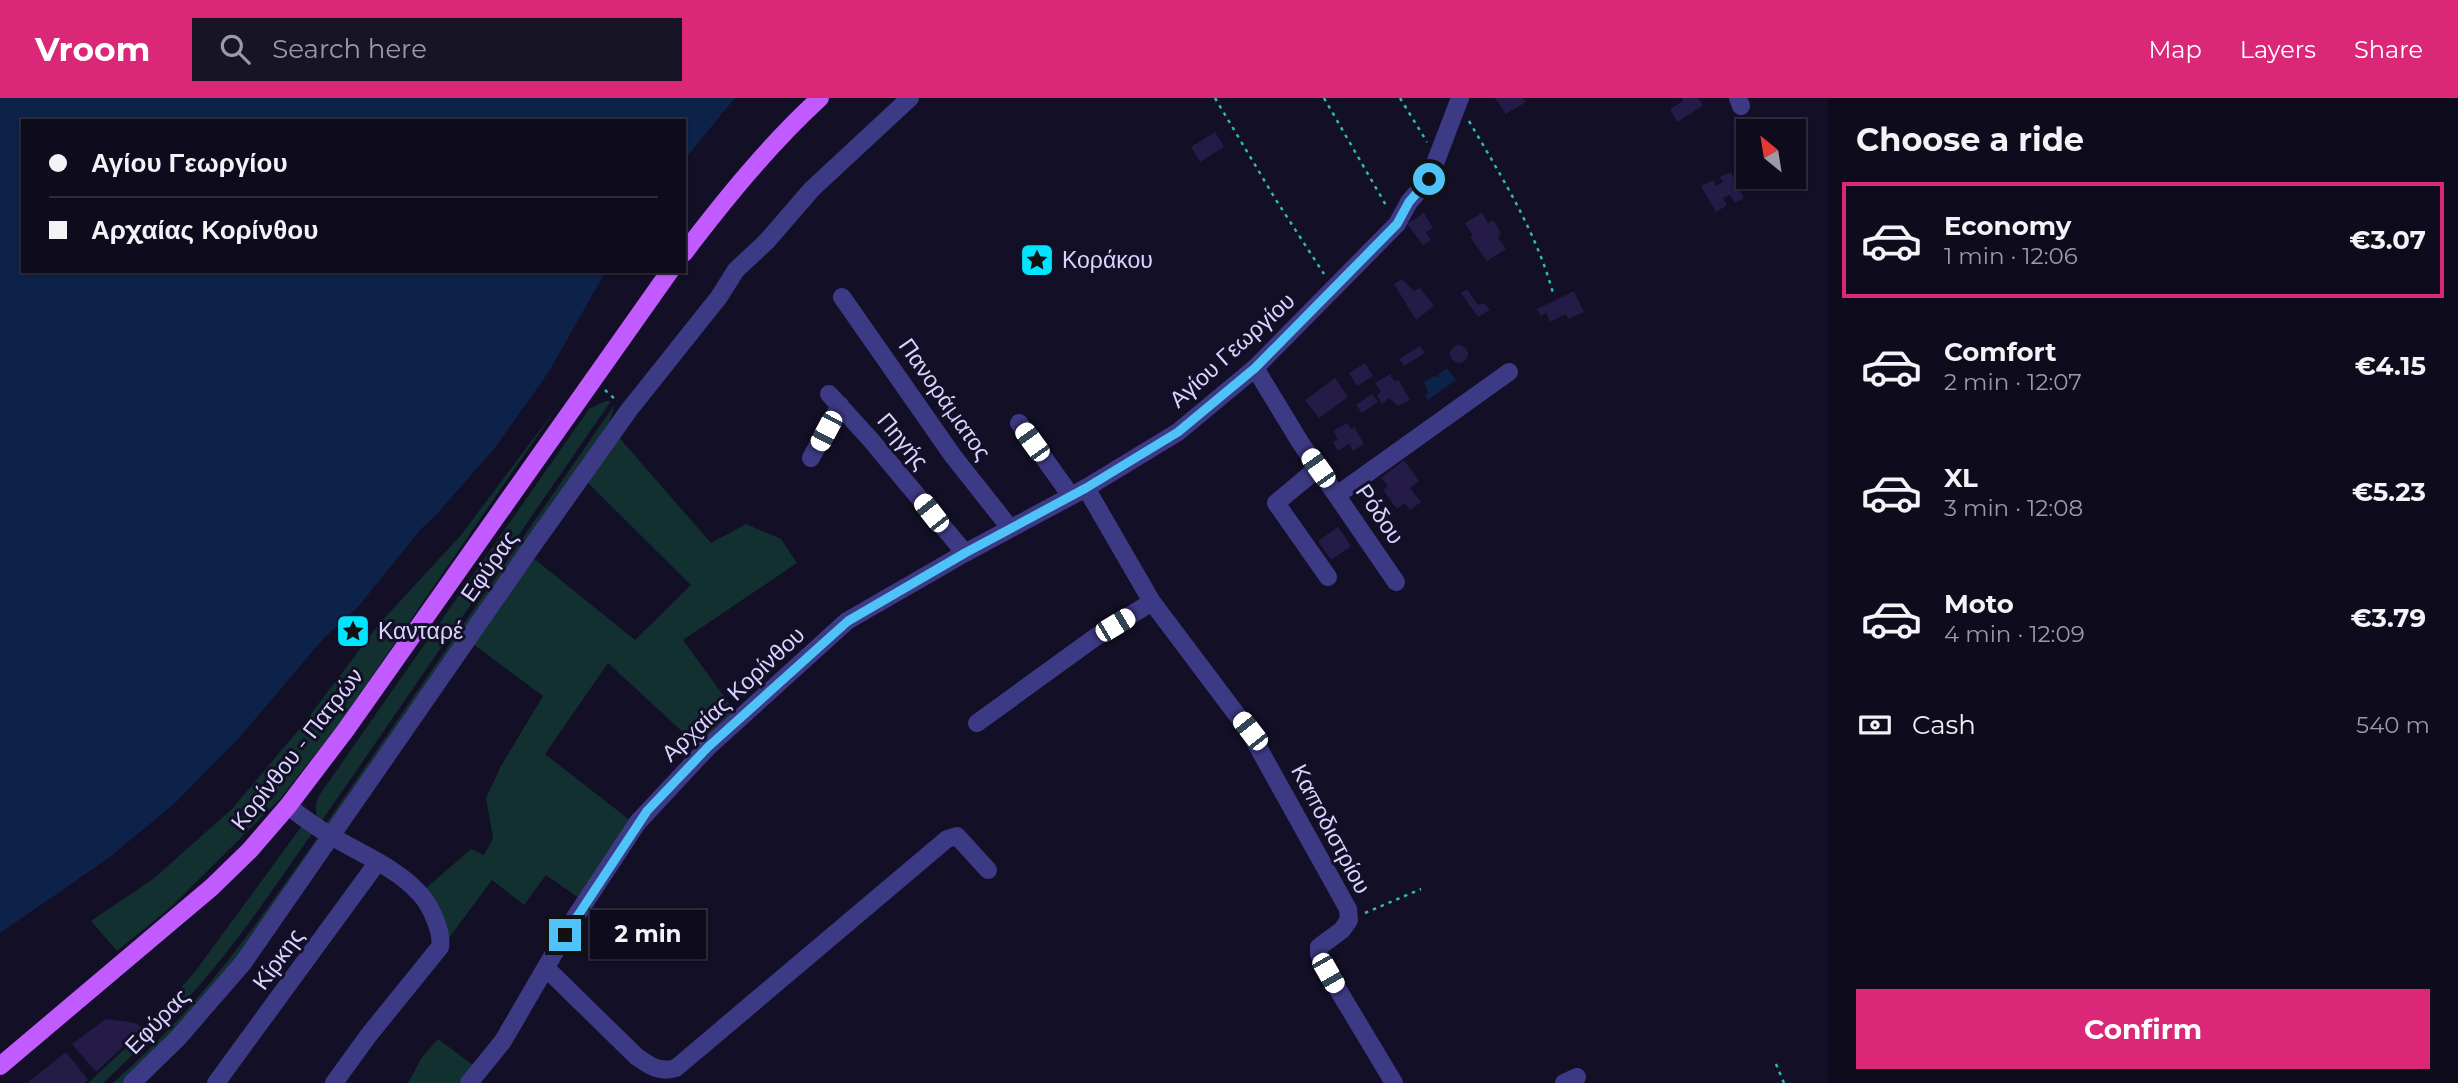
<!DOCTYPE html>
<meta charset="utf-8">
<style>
body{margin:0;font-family:Montserrat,sans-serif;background:#171425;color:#f1f3f6;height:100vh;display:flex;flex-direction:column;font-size:26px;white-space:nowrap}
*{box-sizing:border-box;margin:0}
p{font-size:23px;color:#9b9ba3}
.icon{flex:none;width:38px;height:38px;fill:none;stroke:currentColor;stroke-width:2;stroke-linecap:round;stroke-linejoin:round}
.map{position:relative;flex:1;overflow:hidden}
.sheet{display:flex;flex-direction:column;background:#0e0b1c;width:630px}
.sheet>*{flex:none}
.hud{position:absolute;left:21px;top:21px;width:665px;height:154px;border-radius:0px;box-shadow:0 2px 5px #0004,0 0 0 2px #2e2b3b;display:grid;align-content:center;height:154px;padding:0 28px;background:#0e0b1c}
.needle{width:46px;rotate:330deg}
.buttons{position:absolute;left:1736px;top:21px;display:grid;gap:14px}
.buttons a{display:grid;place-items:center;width:70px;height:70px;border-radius:0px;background:#0e0b1c;box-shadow:0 2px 5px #0004,0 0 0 2px #2e2b3b;font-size:35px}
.end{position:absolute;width:32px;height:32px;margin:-16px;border:9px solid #4fc3f7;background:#111;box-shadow:0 0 0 4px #111}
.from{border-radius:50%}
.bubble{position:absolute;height:49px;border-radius:0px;background:#0e0b1c;box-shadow:0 2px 5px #0004,0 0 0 2px #2e2b3b;font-size:23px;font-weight:700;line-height:49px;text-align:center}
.car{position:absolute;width:21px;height:42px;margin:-21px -10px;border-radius:9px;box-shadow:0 0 5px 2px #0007;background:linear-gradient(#fff 24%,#345 0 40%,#fff 0 76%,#345 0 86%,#fff 0)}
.hud b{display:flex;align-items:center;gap:24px;height:66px;font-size:26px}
.hud b+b{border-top:2px solid #2e2b3b}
.hud i{width:18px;height:18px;background:#f1f3f6}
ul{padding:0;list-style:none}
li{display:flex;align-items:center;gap:21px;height:116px;margin:0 14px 10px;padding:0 14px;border:4px solid transparent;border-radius:0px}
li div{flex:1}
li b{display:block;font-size:26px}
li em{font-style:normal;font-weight:700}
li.active{border-color:#db2777}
li>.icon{width:63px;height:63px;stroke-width:1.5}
h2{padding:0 28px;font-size:32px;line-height:84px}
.pay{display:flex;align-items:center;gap:18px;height:77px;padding:0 28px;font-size:26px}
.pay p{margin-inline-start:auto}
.primary-button{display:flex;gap:14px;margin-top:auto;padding:14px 28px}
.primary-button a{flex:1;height:80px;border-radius:0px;background:#db2777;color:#fff;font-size:28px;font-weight:700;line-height:80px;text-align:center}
header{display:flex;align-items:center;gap:42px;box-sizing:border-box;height:98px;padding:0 35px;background:#db2777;color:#fff}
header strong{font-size:33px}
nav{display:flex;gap:38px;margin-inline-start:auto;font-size:24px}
.search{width:490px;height:63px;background:#171425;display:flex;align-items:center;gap:18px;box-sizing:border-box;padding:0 24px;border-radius:0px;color:#9b9ba3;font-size:26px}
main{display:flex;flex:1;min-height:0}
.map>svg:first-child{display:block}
.green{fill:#12302f}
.water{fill:#0c2248}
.building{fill:#241b47}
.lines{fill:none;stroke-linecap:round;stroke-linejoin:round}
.path{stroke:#2fb8b0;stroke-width:2.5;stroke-dasharray:3.5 5;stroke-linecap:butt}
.minor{stroke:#3d3a85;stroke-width:18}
.tertiary{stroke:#3d3a85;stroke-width:18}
.primary{stroke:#c25bff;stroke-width:18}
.route{stroke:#4fc3f7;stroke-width:9}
.labels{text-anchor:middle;stroke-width:6;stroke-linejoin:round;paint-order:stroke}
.poi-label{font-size:23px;fill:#d9d4ff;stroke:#130f26;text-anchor:start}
.street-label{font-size:23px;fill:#d9d4ff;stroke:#130f26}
</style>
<header>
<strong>Vroom</strong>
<div class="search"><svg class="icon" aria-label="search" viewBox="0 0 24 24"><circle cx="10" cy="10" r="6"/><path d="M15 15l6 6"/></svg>Search here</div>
<nav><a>Map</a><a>Layers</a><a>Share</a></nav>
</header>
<main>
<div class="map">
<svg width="1828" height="985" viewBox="0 0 1828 985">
<rect width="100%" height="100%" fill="#130f26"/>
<path class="green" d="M605,303H611L321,724C314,715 315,709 318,699L589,311Z
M615,306L609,325L336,725L325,727Z
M558,308L339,626L280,701L171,809L117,853L91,823L153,781L232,711L301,629L380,525L461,437Z
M616,336L711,445L746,426L781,441L797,465L683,542L736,615L699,649L608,565L545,656L631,723L579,800L546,777L524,807L492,782L448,841L425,791L471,751L484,757L493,740L486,700L501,668L543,598L473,546L532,459L635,542L691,487L585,382Z
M301,729L313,734C276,787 240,841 197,890C168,923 136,954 103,985H88L146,931L197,871Z
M319,738L320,746L316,754L207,898L124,985H113C145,956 176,926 203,893C245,844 281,790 319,738Z
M438,941L473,967L459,985H408L422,959Z"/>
<path class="water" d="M0,0H735L684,62V23H23V173H606L548,275L494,351L435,418L421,431L358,509L324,540L239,640L174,706L106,762L0,835Z
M1447,270L1456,282L1428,302L1425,297L1428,295L1424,284L1434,278L1436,279Z"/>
<path class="building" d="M1495,0H1523L1526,4L1506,16Z
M1681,0H1698L1703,8L1677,24L1670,11L1683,3Z
M1215,34L1224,49L1200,64L1191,49Z
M1731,74L1744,100L1735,105L1730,97L1723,100L1727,107L1716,114L1701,88L1713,82L1716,88L1723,84L1720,79Z
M1424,115L1433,130L1426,134L1431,142L1423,147L1407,126Z
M1482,115L1488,125L1493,122L1501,135L1498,140L1506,151L1487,163L1470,139L1473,137L1465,125Z
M1402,181L1414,193L1420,190L1434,208L1416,222L1394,186Z
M1467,191L1478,207L1484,205L1490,212L1478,219L1461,195Z
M1574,193L1584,214L1568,221L1566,216L1550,224L1546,215L1541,218L1537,211Z
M1450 256a9 9 0 1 1 18 0a9 9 0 1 1-18 0Z
M1420,248L1425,255L1404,268L1399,261Z
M1365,265L1373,278L1357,288L1349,275Z
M1390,276L1394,283L1399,282L1410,302L1398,308L1389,300L1382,306L1377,297L1381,294L1375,285Z
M1335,280L1348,299L1319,320L1305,302Z
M1372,296L1378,304L1362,315L1356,307Z
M1347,325L1351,331L1354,329L1364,346L1353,353L1349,346L1338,353L1333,344L1338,342L1333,333Z
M1404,362L1419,383L1410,390L1421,404L1410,412L1405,405L1397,411L1383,392L1388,388L1381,380Z
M1338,429L1351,448L1331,462L1318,443Z
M106,921L136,925L142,930L96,974L72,946Z
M66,954L88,982L84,985H27Z"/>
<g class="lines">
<path class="path" d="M1215,0L1276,102L1324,176
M1324,0L1387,109
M1400,0L1427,44
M1469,23C1501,78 1536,133 1553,195
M605,292L616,302
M1365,815L1421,791
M1776,966L1784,985"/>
<path class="minor" d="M1738,0L1741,8
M842,199L953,358L1010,430
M1255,270L1300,344L1396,484
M829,296L870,341L965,455
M1019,325L1071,398
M811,360L840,307
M1318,370L1276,405L1328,479
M1086,390L1152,504L1249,633L1348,811L1349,822L1342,832L1319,849V856L1328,875L1394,985
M1337,397L1509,274
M977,625L1097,538L1152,504
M288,708C302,719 317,730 333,739C361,756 397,770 419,795C430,806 443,834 440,849L368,938L334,985
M546,870L637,959C650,968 660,975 676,970L947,741L957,738L988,772
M132,985L178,940L243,865L528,454L629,312L719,199L736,172L766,144L812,91L910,0
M216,985L377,765
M1564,985L1577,979"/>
<path class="tertiary" d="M469,985L503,943L574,821L638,724L708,649L847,523L965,455L1086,390L1178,334L1255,270L1397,126L1409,104L1429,81L1460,0"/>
<path class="primary" d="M684,155C726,100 769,47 820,0
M0,968L212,789L250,752L288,708L345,633L670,173"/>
</g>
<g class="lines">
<path class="route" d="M565,837L647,713L708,649L848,523L965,455L1086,390L1178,334L1255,270L1397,126L1409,104L1429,81"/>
</g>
<defs>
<g id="sight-square" transform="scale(1.75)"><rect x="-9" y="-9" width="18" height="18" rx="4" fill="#00e5ff" stroke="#130f26"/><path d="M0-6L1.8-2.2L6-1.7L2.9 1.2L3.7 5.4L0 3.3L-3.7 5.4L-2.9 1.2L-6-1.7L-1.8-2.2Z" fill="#111"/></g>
</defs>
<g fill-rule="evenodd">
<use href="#sight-square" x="1037" y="162"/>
<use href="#sight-square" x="353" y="533"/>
</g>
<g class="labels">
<g class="poi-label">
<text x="1062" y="170">Κοράκου</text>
<text x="378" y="541">Κανταρέ</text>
</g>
<g class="street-label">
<text transform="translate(1232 252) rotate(-42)" y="8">Αγίου Γεωργίου</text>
<text transform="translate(945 301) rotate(55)" y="8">Πανοράματος</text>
<text transform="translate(903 343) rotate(50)" y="8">Πηγής</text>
<text transform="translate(1380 416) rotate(56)" y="8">Ρόδου</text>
<text transform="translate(489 468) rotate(-55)" y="8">Εφύρας</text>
<text transform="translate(733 596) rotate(-43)" y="8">Αρχαίας Κορίνθου</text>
<text transform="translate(297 651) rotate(-52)" y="8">Κορίνθου - Πατρών</text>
<text transform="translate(1331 731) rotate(62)" y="8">Καποδιστρίου</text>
<text transform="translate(278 861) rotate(-54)" y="8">Κίρκης</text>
<text transform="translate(157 923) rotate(-46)" y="8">Εφύρας</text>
</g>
</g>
</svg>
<div class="buttons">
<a><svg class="needle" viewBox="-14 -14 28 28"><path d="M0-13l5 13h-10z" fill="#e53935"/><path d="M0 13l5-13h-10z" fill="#9b9ba3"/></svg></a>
</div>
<i class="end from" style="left:1429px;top:81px"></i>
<i class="end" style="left:565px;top:837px"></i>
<div class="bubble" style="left:590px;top:812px;width:116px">2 min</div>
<i class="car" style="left:826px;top:333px;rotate:208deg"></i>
<i class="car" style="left:1032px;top:344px;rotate:324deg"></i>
<i class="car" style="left:1318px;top:370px;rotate:325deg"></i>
<i class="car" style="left:931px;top:415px;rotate:322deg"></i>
<i class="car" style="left:1115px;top:527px;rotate:59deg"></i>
<i class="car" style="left:1250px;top:633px;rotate:322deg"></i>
<i class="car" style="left:1328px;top:875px;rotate:150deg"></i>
<div class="hud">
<b><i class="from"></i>Αγίου Γεωργίου</b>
<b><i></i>Αρχαίας Κορίνθου</b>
</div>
</div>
<section class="sheet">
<h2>Choose a ride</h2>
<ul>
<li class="active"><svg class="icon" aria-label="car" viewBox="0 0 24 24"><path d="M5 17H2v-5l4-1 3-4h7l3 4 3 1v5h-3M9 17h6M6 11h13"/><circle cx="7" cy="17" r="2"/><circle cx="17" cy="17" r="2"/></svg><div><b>Economy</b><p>1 min · 12:06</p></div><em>€3.07</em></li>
<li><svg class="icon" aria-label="car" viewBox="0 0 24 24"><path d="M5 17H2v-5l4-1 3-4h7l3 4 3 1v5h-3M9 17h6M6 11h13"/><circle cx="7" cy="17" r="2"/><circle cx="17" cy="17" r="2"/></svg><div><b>Comfort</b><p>2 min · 12:07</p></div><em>€4.15</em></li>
<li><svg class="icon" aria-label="car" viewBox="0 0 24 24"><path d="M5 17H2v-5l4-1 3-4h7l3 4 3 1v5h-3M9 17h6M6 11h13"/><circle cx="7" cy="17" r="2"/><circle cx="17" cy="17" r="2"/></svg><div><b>XL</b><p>3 min · 12:08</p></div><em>€5.23</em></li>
<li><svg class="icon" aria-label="car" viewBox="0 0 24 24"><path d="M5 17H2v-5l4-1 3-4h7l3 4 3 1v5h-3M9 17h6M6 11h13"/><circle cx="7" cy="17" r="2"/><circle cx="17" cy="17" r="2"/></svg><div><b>Moto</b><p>4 min · 12:09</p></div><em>€3.79</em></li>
</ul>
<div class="pay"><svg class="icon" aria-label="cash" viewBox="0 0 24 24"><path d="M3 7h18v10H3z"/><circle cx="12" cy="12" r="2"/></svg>Cash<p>540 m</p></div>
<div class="primary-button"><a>Confirm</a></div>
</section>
</main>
